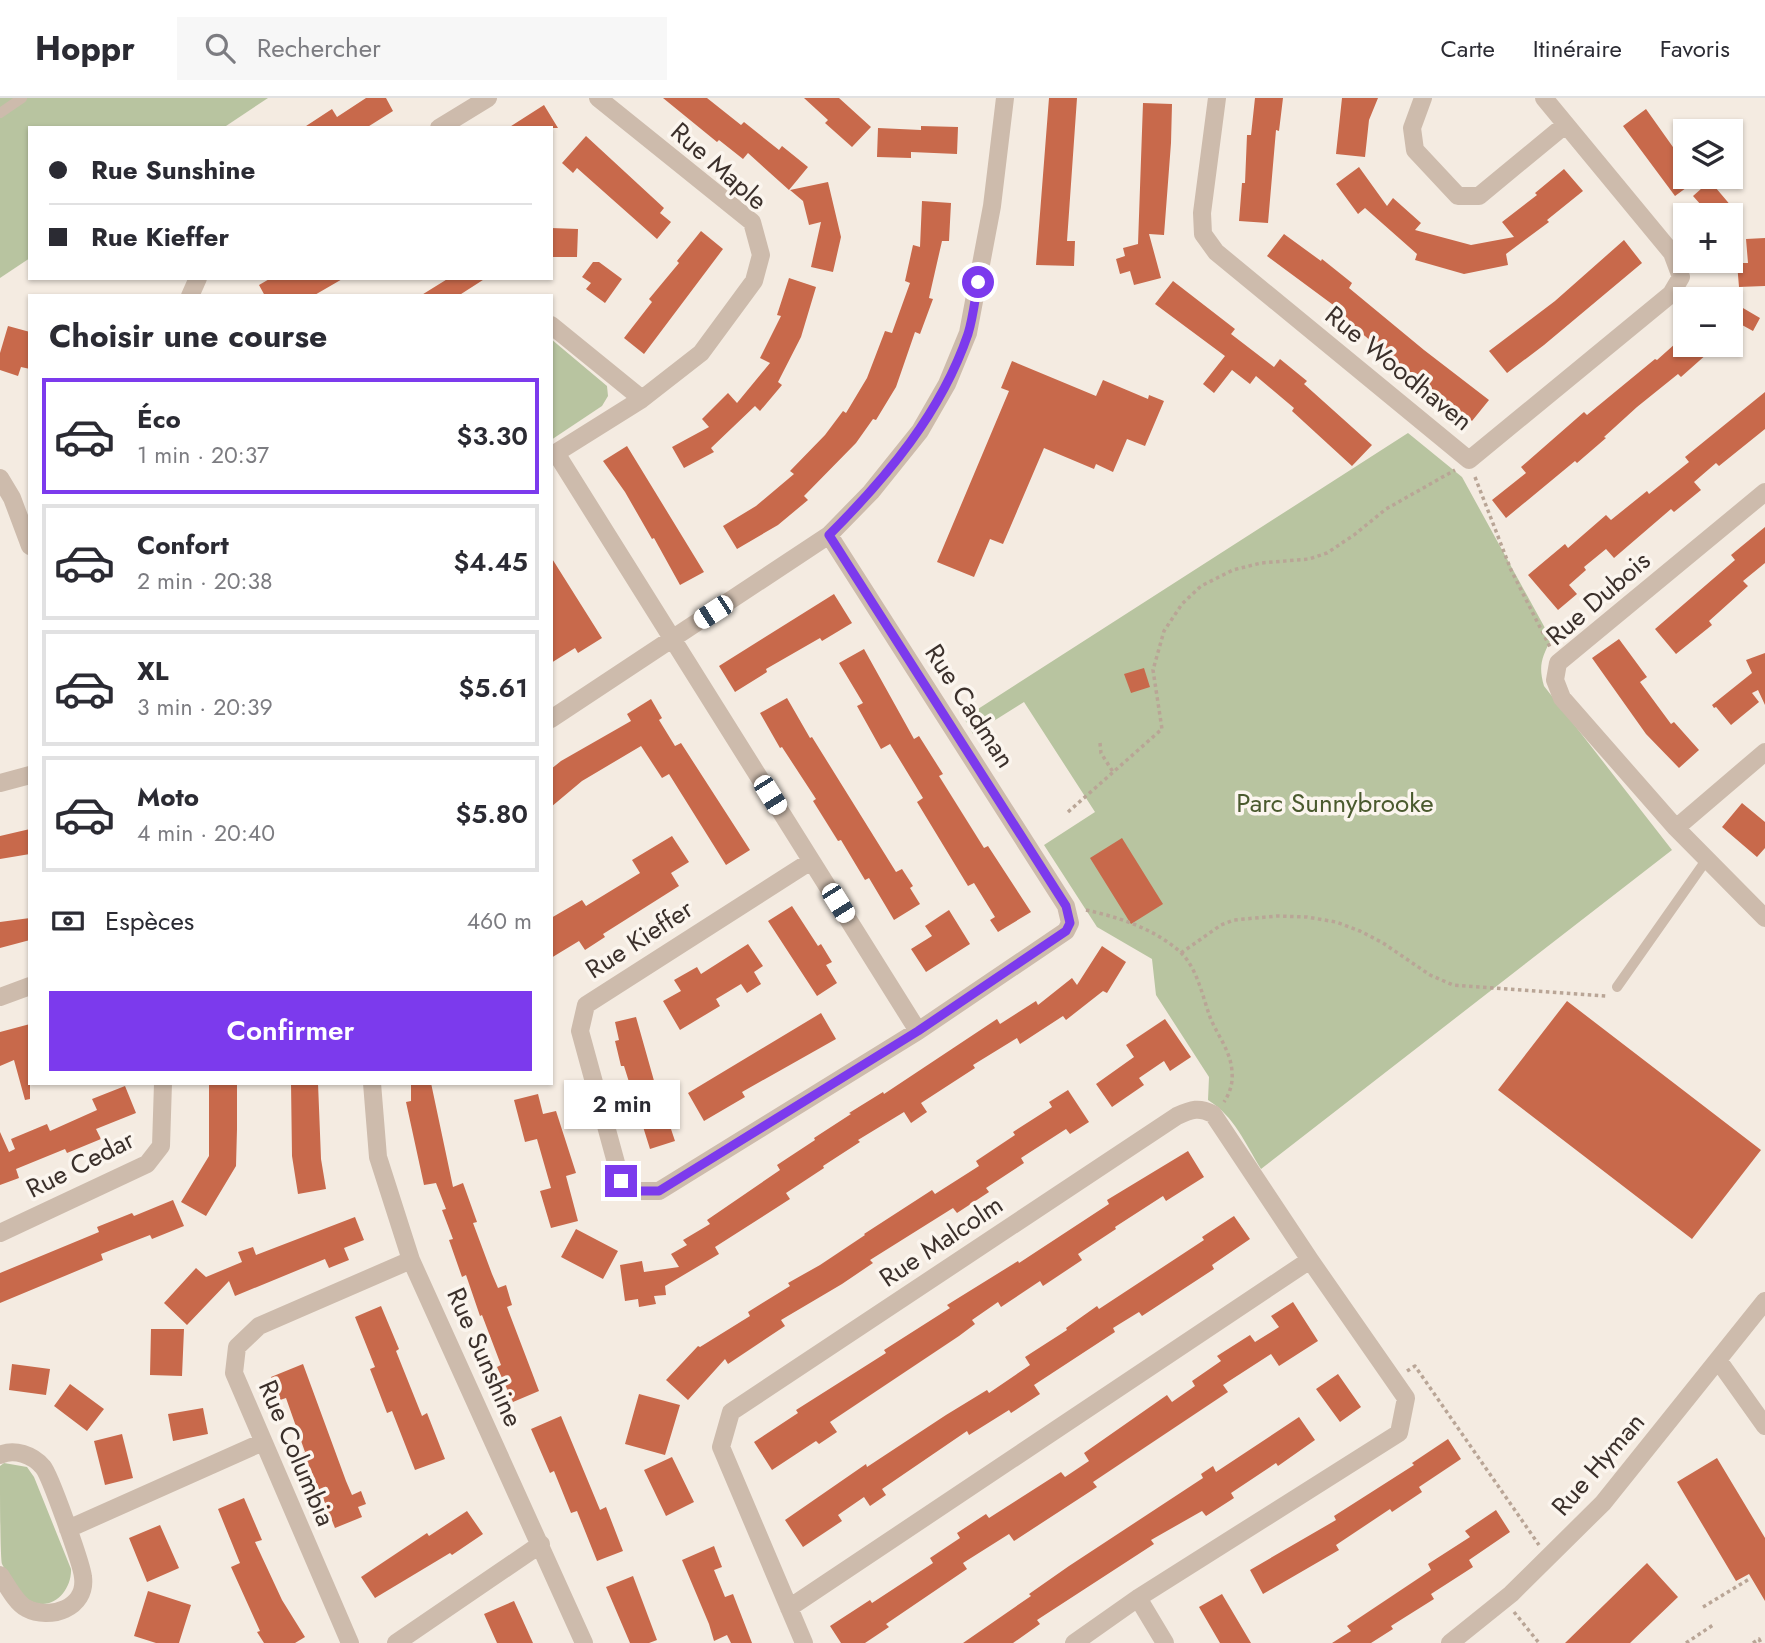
<!DOCTYPE html>
<html lang="fr">
<meta charset="utf-8">
<style>
body{margin:0;font-family:Jost,sans-serif;background:#f7f7f7;color:#2b2b33;height:100vh;display:flex;flex-direction:column;font-size:26px;white-space:nowrap}
*{box-sizing:border-box;margin:0}
p{font-size:23px;color:#7c7c81}
.icon{flex:none;width:38px;height:38px;fill:none;stroke:currentColor;stroke-width:2;stroke-linecap:round;stroke-linejoin:round}
.map{position:relative;flex:1;overflow:hidden}
.panel{position:absolute;left:28px;top:196px;width:525px;height:791px;display:flex;flex-direction:column;background:#fff;border-radius:0px;box-shadow:0 2px 5px #0004}
.panel>*{flex:none}
.top-card{position:absolute;left:28px;top:28px;width:525px;height:154px;border-radius:0px;box-shadow:0 2px 5px #0004;display:grid;align-content:center;height:154px;padding:0 21px;background:#fff}
.controls{position:absolute;left:1673px;top:21px;display:grid;gap:14px}
.controls a{display:grid;place-items:center;width:70px;height:70px;border-radius:0px;background:#fff;box-shadow:0 2px 5px #0004;font-size:35px}
.end{position:absolute;width:32px;height:32px;margin:-16px;border:9px solid #7c3aed;background:#fff;box-shadow:0 0 0 4px #fff}
.from{border-radius:50%}
.bubble{position:absolute;height:49px;border-radius:0px;background:#fff;box-shadow:0 2px 5px #0004;font-size:23px;font-weight:600;line-height:49px;text-align:center}
.car{position:absolute;width:21px;height:42px;margin:-21px -10px;border-radius:9px;box-shadow:0 0 5px 2px #0007;background:linear-gradient(#fff 24%,#345 0 40%,#fff 0 76%,#345 0 86%,#fff 0)}
.top-card b{display:flex;align-items:center;gap:24px;height:66px;font-size:26px}
.top-card b+b{border-top:2px solid #e1e1e2}
.top-card i{width:18px;height:18px;background:#2b2b33}
ul{padding:0;list-style:none}
li{display:flex;align-items:center;gap:21px;height:116px;margin:0 14px 10px;padding:0 7px;border:4px solid #e1e1e2;border-radius:0px}
li div{flex:1}
li b{display:block;font-size:26px}
li em{font-style:normal;font-weight:600}
li.current{border-color:#7c3aed}
li>.icon{width:63px;height:63px;stroke-width:1.5}
h2{padding:0 21px;font-size:32px;line-height:84px}
.pay{display:flex;align-items:center;gap:18px;height:77px;padding:0 21px;font-size:26px}
.pay p{margin-inline-start:auto}
.cta{display:flex;gap:14px;margin-top:auto;padding:14px 21px}
.cta a{flex:1;height:80px;border-radius:0px;background:#7c3aed;color:#fff;font-size:28px;font-weight:600;line-height:80px;text-align:center}
header{display:flex;align-items:center;gap:42px;box-sizing:border-box;height:98px;padding:0 35px;background:#fff;border-bottom:2px solid #e1e1e2}
header strong{font-size:33px}
nav{display:flex;gap:38px;margin-inline-start:auto;font-size:24px}
.search{width:490px;height:63px;background:#f7f7f7;display:flex;align-items:center;gap:18px;box-sizing:border-box;padding:0 24px;border-radius:0px;color:#7c7c81;font-size:26px}
.map>svg:first-child{display:block}
.green{fill:#b8c4a0}
.building{fill:#c8694b}
.lines{fill:none;stroke-linecap:round;stroke-linejoin:round}
.path{stroke:#b9a596;stroke-width:3.5;stroke-dasharray:3.5 3.5;stroke-linecap:butt}
.lane{stroke:#cdbbac;stroke-width:10}
.street{stroke:#cdbbac;stroke-width:18}
.route{stroke:#7c3aed;stroke-width:9}
.labels{text-anchor:middle;stroke-width:7;stroke-linejoin:round;paint-order:stroke}
.street-label{font-size:26px;fill:#3b302b;stroke:#fbf5ee}
.park-label{font-size:26px;fill:#4a5a2e;stroke:#fbf5ee}
</style>
<header>
<strong>Hoppr</strong>
<div class="search"><svg class="icon" aria-label="search" viewBox="0 0 24 24"><circle cx="10" cy="10" r="6"/><path d="M15 15l6 6"/></svg>Rechercher</div>
<nav><a>Carte</a><a>Itinéraire</a><a>Favoris</a></nav>
</header>
<div class="map">
<svg width="1765" height="1545" viewBox="0 0 1765 1545">
<rect width="100%" height="100%" fill="#f4ebe1"/>
<path class="green" d="M0,0H268L223,30H30V160L0,180Z
M551,241L607,288L608,298L602,308L551,342Z
M1408,335L1462,379L1551,541C1542,560 1538,567 1544,588L1672,752L1261,1071C1245,1045 1234,1018 1208,1002L1209,979L1156,897L1152,861L1097,829L1044,747L1095,714L1024,604L973,636L964,620Z
M4,1365L27,1369L34,1379L71,1471C72,1491 54,1513 33,1504C20,1499 8,1478 2,1466C0,1457 0,1384 0,1368Z"/>
<path class="building" d="M366,0H386L393,13L366,30H303L332,11L337,19Z
M663,0H707L741,27L744,24L779,52L782,48L808,69L789,92L748,55L743,61L719,42L717,44Z
M804,0H839L871,29L852,49L825,25L828,22Z
M1049,0H1077L1067,143H1075L1074,168L1036,167Z
M1255,0H1283L1279,33L1276,32L1268,125L1239,123L1242,85H1245L1247,37H1251Z
M1342,0H1378L1369,22L1365,59L1336,56Z
M1143,5L1172,6L1171,45L1164,137L1149,136L1161,180L1134,187L1130,173L1120,176L1116,161L1125,158L1123,150L1138,146Z
M544,7L558,30H508Z
M1646,11L1685,66V79H1701L1675,98L1623,28Z
M921,28L958,29L957,56L911,54V60L877,59L878,30L921,32Z
M586,38L664,110L660,115L671,124L657,141L577,70L573,75L562,65Z
M1359,69L1387,108L1393,100L1421,125L1415,132L1471,147L1514,139L1502,124L1537,97L1535,95L1564,71L1583,93L1547,122L1549,124L1506,156L1508,167L1464,176L1415,162L1417,156L1365,110L1358,116L1336,86Z
M1710,83L1732,109L1723,117H1710L1693,98Z
M828,84L841,139L833,174L811,169L821,124L809,127L803,103L790,92Z
M922,103L951,105L949,143H942L929,200L933,201L920,236L915,234L896,289L876,322L873,321L856,345L804,398L808,402L778,427L737,451L723,428L756,408L794,376L790,373L825,337L843,313L846,315L867,280L885,233L892,235L910,185L905,183L913,147L920,149Z
M551,130L578,131L577,159H551Z
M701,133L723,151L644,256L624,240L652,204L649,201L679,165L677,163Z
M1284,136L1321,163L1322,161L1352,185L1349,190L1424,252L1489,302L1472,323L1372,244L1338,215L1340,212L1267,158Z
M1765,140V188L1739,189L1737,165H1748L1746,141Z
M1624,142L1642,165L1544,247L1507,275L1489,253L1555,203Z
M593,164H599L622,181L605,205L586,191L591,185L582,179Z
M271,180H344L313,198H265L259,187Z
M449,180H486L458,198H420Z
M789,180L816,189L801,239L778,284L782,287L760,313L755,308L711,350L714,354L684,370L672,349L709,329L702,321L728,295L737,305L770,265L760,260L781,218L777,217Z
M1173,183L1235,231L1231,236L1274,269L1280,261L1307,283L1304,286L1372,347L1352,368L1292,313L1294,310L1256,278L1250,286L1232,272L1214,295L1203,286L1225,258L1155,206Z
M1731,203L1760,220L1753,233L1742,227L1731,246Z
M8,228L30,234V271L21,269L18,278L0,272V255Z
M1685,237V247H1717L1681,279L1678,276L1637,309L1604,339L1606,340L1577,365L1575,363L1506,420L1492,402L1526,375L1521,369L1584,314L1587,317L1655,261L1657,262Z
M1012,263L1096,298L1103,282L1148,301L1149,297L1164,303L1145,348L1127,341L1113,374L1096,366L1094,371L1044,350L1003,446L990,441L974,479L937,464L1009,293L1001,290Z
M1765,294V331L1719,368L1716,365L1694,384L1701,392L1674,414L1671,411L1614,460L1606,451L1584,469L1586,472L1569,487L1577,496L1558,512L1528,477L1565,446L1568,450L1606,417L1611,422L1647,393L1649,396L1689,364L1685,359Z
M627,348L704,474L680,487L654,440L652,441L625,394L603,363Z
M1765,429V465L1743,483L1748,488L1709,523L1712,527L1676,556L1655,531L1735,462L1731,457Z
M551,459L602,540L578,555L575,550L551,565Z
M834,496L852,525L822,543L820,540L766,571L767,574L735,594L719,568Z
M1619,541L1647,579L1640,584L1671,626L1674,624L1699,652L1679,670L1646,636L1592,560Z
M864,551L914,641L919,638L943,676L939,678L984,750L988,748L1031,814L998,834L990,822L995,819L974,785L968,788L917,704L923,700L890,646L881,651L857,608L863,605L839,565Z
M1765,555V607L1758,592L1752,595L1759,604L1731,627L1716,609L1714,610L1712,607L1752,575L1746,562Z
M1144,570L1150,589L1131,595L1124,576Z
M787,600L810,640L812,639L896,774L902,771L913,788L910,790L920,806L894,822L869,780L865,782L841,742L838,743L813,703L816,701L782,649L780,650L760,615Z
M651,601L662,620L659,622L675,648L681,645L750,752L726,767L669,676L662,680L641,648L582,683L551,709V671L561,663L631,623L627,616Z
M1742,705L1765,724V750L1757,759L1722,729Z
M30,731V756L0,761V738Z
M672,738L689,764L671,775L679,788L603,836L605,839L585,852L579,843L551,860V820L582,802L586,808L640,775L632,762Z
M1122,740L1163,806L1131,826L1090,760Z
M792,808L818,848L821,846L832,864L826,867L837,885L817,898L768,823Z
M949,812L970,846L926,874L911,851L932,838L925,828Z
M30,820V842L0,850V824Z
M748,846L763,868L754,874L761,886L747,895L741,886L716,901L720,908L680,932L663,903L681,893L674,882L697,869L701,876Z
M1102,848L1126,864L1107,895L1103,893L1066,922L1063,918L1020,946L1017,940L973,967L975,970L921,1005L927,1014L911,1025L904,1014L858,1042L860,1044L823,1068L824,1070L786,1095L790,1101L715,1149L719,1156L665,1188L666,1197L654,1198L656,1206L639,1209L638,1201L625,1203L620,1167L642,1163L644,1174L679,1169L671,1156L687,1147L683,1142L710,1126L707,1122L780,1072L777,1067L815,1042L814,1040L851,1016L849,1015L883,994L884,996L997,921L1000,926L1036,903L1038,907L1072,880L1077,887Z
M1567,903L1761,1052L1692,1141L1498,992Z
M821,915L836,941L742,994L745,999L704,1023L688,995Z
M636,919L662,1011L664,1010L675,1043L650,1051L624,968H621L615,943L619,942L615,924Z
M1165,921L1191,959L1170,973L1164,963L1139,980L1144,987L1112,1009L1096,986L1134,959L1126,947Z
M30,926V1001L25,1002L14,962L0,968V934Z
M291,985H318L321,1061L326,1091L298,1096L292,1058Z
M411,985H431L453,1089L463,1085L477,1124L473,1125L492,1176L498,1190L506,1187L512,1207L507,1209L539,1293L513,1304L497,1269L501,1267L482,1217L480,1218L466,1177L462,1179L449,1142L453,1141L442,1112L446,1111L436,1085L424,1087L406,1004L411,1003Z
M209,986L237,987V1031L236,1068L206,1118L181,1104L209,1058Z
M125,988L136,1015L96,1031L101,1041L67,1055L65,1051L16,1071L19,1080L0,1087V1034L9,1054L15,1051L11,1041L47,1026L50,1033L97,1012L92,1001Z
M1068,992L1089,1024L1070,1036L1066,1031L1021,1060L1024,1065L986,1090L989,1094L957,1115L953,1110L870,1162L873,1165L842,1186L781,1222L785,1228L728,1266L725,1261L688,1302L666,1282L698,1248L700,1249L750,1218L748,1214L790,1188L788,1185L820,1167L865,1137L864,1136L932,1092L935,1096L979,1068L976,1063L1015,1037L1013,1034L1052,1009L1049,1004Z
M538,996L543,1016L556,1013L576,1075L566,1078L578,1123L551,1130L540,1093L551,1090L537,1041L525,1044L514,1002Z
M1188,1053L1204,1079L1166,1103L1163,1098L1115,1129L1116,1131L1078,1156L1082,1162L1043,1188L1040,1183L1001,1209L998,1204L972,1222L975,1226L959,1238L830,1324L837,1334L819,1346L816,1343L772,1372L754,1344L798,1315L796,1312L886,1255L884,1252L950,1210L947,1207L1018,1163L1019,1165L1109,1106L1107,1102Z
M173,1102L184,1128L152,1141L150,1137L101,1156L103,1162L0,1205V1175L99,1134L97,1129L132,1115L134,1118Z
M1234,1118L1250,1141L1212,1167L1214,1171L1142,1218L1139,1214L1113,1230L1115,1234L1034,1287L1040,1296L1011,1315L1009,1312L969,1337L967,1333L882,1391L886,1397L870,1408L864,1399L838,1417L842,1423L803,1449L785,1422L866,1366L867,1369L946,1317L987,1292L989,1295L1030,1267L1025,1259L1067,1232L1066,1230L1097,1208L1099,1211L1204,1142L1202,1139Z
M355,1119L364,1142L344,1150L349,1162L329,1170L325,1161L235,1198L229,1183L187,1227L164,1205L196,1170L206,1179L242,1164L238,1154L253,1149L256,1157Z
M576,1131L618,1153L603,1181L561,1159Z
M1293,1204L1318,1243L1279,1268L1271,1256L1223,1287L1228,1294L1093,1384L1097,1389L1014,1443L1009,1436L963,1465L967,1471L886,1526L889,1529L865,1545H841L830,1528L870,1502L872,1505L933,1465L930,1460L960,1440L957,1435L986,1416L989,1420L1061,1374L1065,1379L1089,1363L1084,1355L1167,1297L1172,1304L1195,1288L1192,1283L1221,1263L1217,1258L1250,1237L1255,1244L1279,1229L1271,1218Z
M381,1208L399,1251L396,1253L422,1318L427,1315L445,1361L415,1372L392,1313L387,1315L370,1271L375,1269L355,1219Z
M151,1231H184L182,1278L150,1277Z
M12,1266L50,1271L46,1297L9,1292Z
M303,1266L346,1383L352,1397L361,1393L366,1406L358,1409L362,1419L335,1430L331,1420L319,1424L315,1412L326,1407L303,1355L305,1354L286,1300L280,1302L271,1279Z
M1338,1276L1361,1309L1340,1324L1316,1291Z
M70,1286L104,1311L87,1333L54,1308Z
M639,1296L680,1307L665,1357L625,1346Z
M203,1310L208,1336L173,1343L168,1316Z
M561,1318L600,1412L606,1409L623,1453L597,1463L577,1413L571,1415L554,1373L550,1375L531,1331Z
M1299,1319L1315,1342L1278,1368L1276,1365L1231,1395L1234,1400L1206,1418L1202,1413L1151,1442L1154,1446L1037,1522L1040,1526L1013,1545H963L1031,1498L1029,1496L1069,1468L1203,1380L1201,1376L1213,1368L1216,1374Z
M122,1336L133,1380L105,1387L94,1343Z
M1448,1341L1461,1361L1419,1389L1422,1394L1392,1414L1390,1411L1336,1447L1339,1452L1263,1496L1250,1472L1336,1422L1334,1418L1414,1367L1412,1365Z
M672,1359L694,1404L666,1418L644,1372Z
M1717,1360L1765,1440V1503L1749,1476L1736,1483L1677,1384Z
M244,1400L262,1442L255,1444L282,1502L305,1539L295,1545H264L257,1534L260,1533L231,1469L240,1465L218,1411Z
M1496,1412L1510,1434L1469,1462L1473,1469L1431,1496L1434,1501L1391,1528L1393,1531L1371,1545H1332L1351,1533L1347,1528L1431,1472L1428,1466L1470,1439L1465,1433Z
M467,1413L483,1436L452,1457L450,1455L375,1500L361,1479L427,1435L429,1438Z
M160,1427L179,1470L147,1484L129,1440Z
M714,1448L722,1469L714,1472L725,1499L733,1496L752,1545H731L727,1537L714,1543L709,1526L682,1462Z
M1647,1465L1678,1499L1630,1545H1565Z
M633,1478L657,1542L649,1545H630L606,1489Z
M148,1493L191,1507L179,1545H156L134,1538Z
M1222,1496L1251,1545H1220L1199,1509Z
M514,1503L533,1545H497L484,1516Z"/>
<g class="lines">
<path class="path" d="M1475,379L1511,472L1551,551
M1100,645L1101,655L1113,674
M1068,714L1162,631L1153,572L1164,533L1182,506L1201,488L1233,472L1261,465L1309,461L1327,455L1354,437L1386,411L1455,372
M1086,812C1118,819 1152,830 1178,852C1197,868 1202,897 1210,919C1217,937 1231,953 1232,974C1233,985 1230,995 1224,1004
M1181,855L1221,827L1234,822L1277,818L1307,819L1336,824L1360,833L1383,845L1430,877L1453,887L1606,898
M1407,1273L1415,1268L1539,1447
M1703,1509L1751,1480
M1514,1514L1539,1545
M1686,1545L1713,1527
M1753,1545L1759,1541L1761,1545"/>
<path class="lane" d="M0,15L22,0
M1617,889L1707,761"/>
<path class="street" d="M1217,0L1202,115L1203,136L1216,154L1469,362L1671,196L1681,179L1672,155L1544,0
M1423,0L1412,30L1415,52L1458,98H1479L1565,27
M439,30L488,0
M190,198L198,180
M551,227L642,301
M556,355L918,933
M551,358L642,301L701,255L754,183L761,157L752,124L598,0
M0,380L12,400L30,448
M1765,394L1558,565L1555,582L1562,600L1676,730L1765,820
M551,621L829,437L871,394L920,333L947,286L968,235L992,108L1005,0
M0,685L30,677
M1676,730L1765,654
M811,763L586,907L580,933L621,1083L638,1093H659L918,933L1066,833L1070,825L1066,808L829,437
M0,899L30,888
M372,985L378,1059L411,1162L584,1545
M0,1135L147,1066L161,1048L163,985
M1718,1262L1765,1328
M0,1357C14,1350 33,1357 43,1369C50,1377 82,1467 83,1479C87,1510 50,1523 26,1510C16,1505 7,1487 0,1477
M68,1431L263,1344
M1138,1500L1165,1545
M789,1510L1310,1162
M350,1545L234,1275L237,1249L259,1228L411,1162
M396,1545L541,1446
M804,1545L721,1349L731,1314L1177,1018C1192,1011 1199,1009 1213,1016L1310,1162L1406,1300L1399,1335L1138,1500L1074,1545
M1450,1545L1511,1496L1603,1405L1765,1203"/>
</g>
<g class="lines">
<path class="route" d="M621,1083L638,1093H659L918,933L1066,833L1070,825L1066,808L829,437C887,379 941,315 968,236C973,220 975,201 978,184"/>
</g>
<g class="labels">
<g class="street-label">
<text transform="translate(719 68) rotate(41)" y="9">Rue Maple</text>
<text transform="translate(1399 270) rotate(39)" y="9">Rue Woodhaven</text>
<text transform="translate(1598 500) rotate(-41)" y="9">Rue Dubois</text>
<text transform="translate(970 608) rotate(57)" y="9">Rue Cadman</text>
<text transform="translate(639 841) rotate(-33)" y="9">Rue Kieffer</text>
<text transform="translate(80 1066) rotate(-27)" y="9">Rue Cedar</text>
<text transform="translate(941 1143) rotate(-34)" y="9">Rue Malcolm</text>
<text transform="translate(485 1259) rotate(66)" y="9">Rue Sunshine</text>
<text transform="translate(297 1355) rotate(67)" y="9">Rue Columbia</text>
<text transform="translate(1598 1366) rotate(-49)" y="9">Rue Hyman</text>
</g>
<g class="park-label">
<text x="1335" y="714">Parc Sunnybrooke</text>
</g>
</g>
</svg>
<div class="controls">
<a><svg class="icon" aria-label="layers" viewBox="0 0 24 24"><path d="M12 4l9 5-9 5-9-5zM3 14l9 5 9-5"/></svg></a>
<a>+</a>
<a>−</a>
</div>
<i class="end from" style="left:978px;top:184px"></i>
<i class="end" style="left:621px;top:1083px"></i>
<div class="bubble" style="left:564px;top:982px;width:116px">2 min</div>
<i class="car" style="left:713px;top:514px;rotate:237deg"></i>
<i class="car" style="left:770px;top:697px;rotate:148deg"></i>
<i class="car" style="left:838px;top:805px;rotate:148deg"></i>
<div class="top-card">
<b><i class="from"></i>Rue Sunshine</b>
<b><i></i>Rue Kieffer</b>
</div>
<section class="panel">
<h2>Choisir une course</h2>
<ul>
<li class="current"><svg class="icon" aria-label="car" viewBox="0 0 24 24"><path d="M5 17H2v-5l4-1 3-4h7l3 4 3 1v5h-3M9 17h6M6 11h13"/><circle cx="7" cy="17" r="2"/><circle cx="17" cy="17" r="2"/></svg><div><b>Éco</b><p>1 min · 20:37</p></div><em>$3.30</em></li>
<li><svg class="icon" aria-label="car" viewBox="0 0 24 24"><path d="M5 17H2v-5l4-1 3-4h7l3 4 3 1v5h-3M9 17h6M6 11h13"/><circle cx="7" cy="17" r="2"/><circle cx="17" cy="17" r="2"/></svg><div><b>Confort</b><p>2 min · 20:38</p></div><em>$4.45</em></li>
<li><svg class="icon" aria-label="car" viewBox="0 0 24 24"><path d="M5 17H2v-5l4-1 3-4h7l3 4 3 1v5h-3M9 17h6M6 11h13"/><circle cx="7" cy="17" r="2"/><circle cx="17" cy="17" r="2"/></svg><div><b>XL</b><p>3 min · 20:39</p></div><em>$5.61</em></li>
<li><svg class="icon" aria-label="car" viewBox="0 0 24 24"><path d="M5 17H2v-5l4-1 3-4h7l3 4 3 1v5h-3M9 17h6M6 11h13"/><circle cx="7" cy="17" r="2"/><circle cx="17" cy="17" r="2"/></svg><div><b>Moto</b><p>4 min · 20:40</p></div><em>$5.80</em></li>
</ul>
<div class="pay"><svg class="icon" aria-label="cash" viewBox="0 0 24 24"><path d="M3 7h18v10H3z"/><circle cx="12" cy="12" r="2"/></svg>Espèces<p>460 m</p></div>
<div class="cta"><a>Confirmer</a></div>
</section>
</div>
